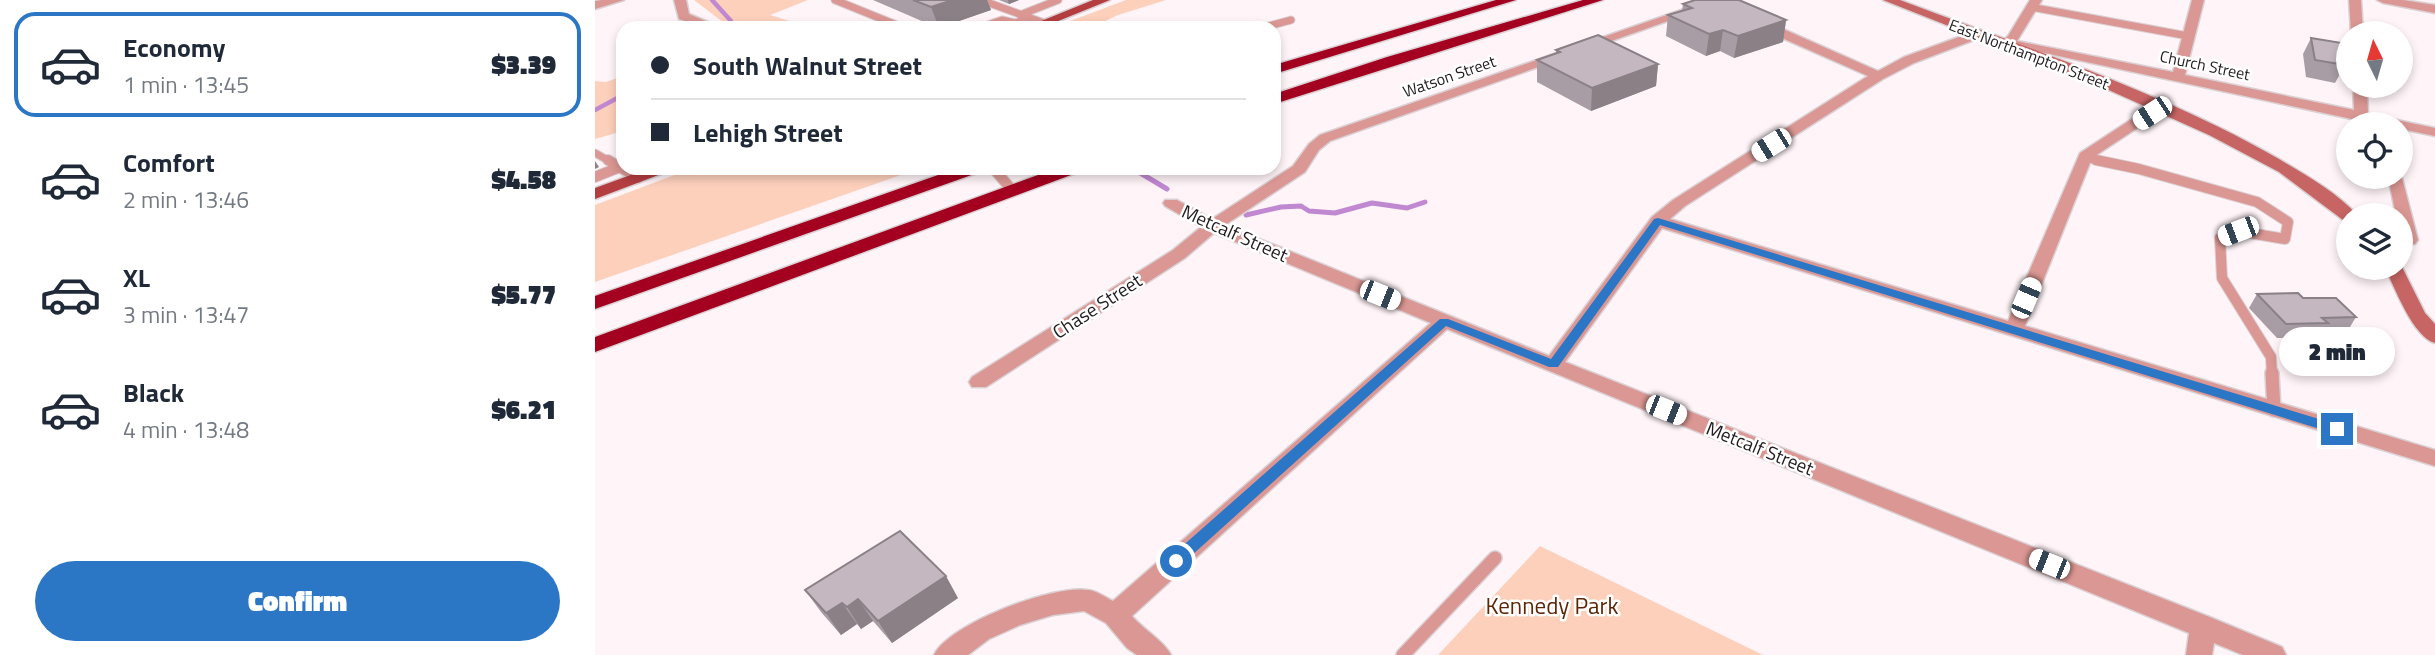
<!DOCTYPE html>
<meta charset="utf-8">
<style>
body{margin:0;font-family:"Titillium Web",sans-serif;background:#f6f6f7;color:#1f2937;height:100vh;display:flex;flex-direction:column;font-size:26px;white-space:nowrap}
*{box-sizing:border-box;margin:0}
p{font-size:23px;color:#747a83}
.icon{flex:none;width:38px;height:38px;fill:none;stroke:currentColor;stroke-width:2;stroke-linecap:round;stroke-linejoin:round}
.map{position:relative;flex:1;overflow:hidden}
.details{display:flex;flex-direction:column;background:#fff;width:595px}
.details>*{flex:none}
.guide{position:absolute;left:21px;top:21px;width:665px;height:154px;border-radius:21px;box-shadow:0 4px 10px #0003;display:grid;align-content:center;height:154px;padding:0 35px;background:#fff}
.needle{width:46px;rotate:355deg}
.controls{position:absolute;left:1741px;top:21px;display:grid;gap:14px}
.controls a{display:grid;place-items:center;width:77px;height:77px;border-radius:50%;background:#fff;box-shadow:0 4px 10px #0003;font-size:35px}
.end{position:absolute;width:32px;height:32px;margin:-16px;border:9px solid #2c76c6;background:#fff;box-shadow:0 0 0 4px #fff}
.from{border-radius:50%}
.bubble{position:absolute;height:49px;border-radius:24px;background:#fff;box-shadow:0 4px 10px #0003;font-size:23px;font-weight:800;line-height:49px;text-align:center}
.car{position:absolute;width:21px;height:42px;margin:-21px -10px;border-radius:9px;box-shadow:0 0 5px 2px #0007;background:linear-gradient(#fff 24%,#345 0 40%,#fff 0 76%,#345 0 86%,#fff 0)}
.guide b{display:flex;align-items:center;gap:24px;height:66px;font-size:26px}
.guide b+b{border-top:2px solid #e0e1e3}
.guide i{width:18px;height:18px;background:#1f2937}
ul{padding:12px 0 0;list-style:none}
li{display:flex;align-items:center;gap:21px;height:105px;margin:0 14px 10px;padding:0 21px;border:4px solid transparent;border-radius:21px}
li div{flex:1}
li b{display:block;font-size:26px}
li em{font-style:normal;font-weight:800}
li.active{border-color:#2c76c6}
li>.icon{width:63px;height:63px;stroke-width:1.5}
.primary-button{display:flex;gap:14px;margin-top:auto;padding:14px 35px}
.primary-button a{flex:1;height:80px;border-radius:42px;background:#2c76c6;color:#fff;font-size:28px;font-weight:800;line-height:80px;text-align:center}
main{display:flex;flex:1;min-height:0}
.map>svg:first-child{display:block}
.green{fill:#fdd0bc}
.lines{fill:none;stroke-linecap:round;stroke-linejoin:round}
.stream-far1{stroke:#c188d2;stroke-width:4.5}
.stream{stroke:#c188d2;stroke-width:5}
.service-far2-casing{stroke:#dbd1d4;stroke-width:9}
.service-far1-casing{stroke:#dbd1d4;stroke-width:12}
.service-casing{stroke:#dbd1d4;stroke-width:16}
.minor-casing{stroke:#dbd1d4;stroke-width:3}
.secondary-casing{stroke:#dbd1d4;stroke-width:3}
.primary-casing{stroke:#dbd1d4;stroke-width:3}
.motorway-casing{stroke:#dbd1d4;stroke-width:3}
.service-far2{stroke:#da9793;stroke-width:7}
.service-far1{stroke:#da9793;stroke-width:10}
.service{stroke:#da9793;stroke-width:13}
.minor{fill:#da9793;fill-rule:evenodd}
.secondary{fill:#c66563;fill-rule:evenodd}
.primary{fill:#b43d40;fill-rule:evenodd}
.motorway{fill:#a3011f;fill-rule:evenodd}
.wall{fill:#a99da5}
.shaded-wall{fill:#8a8086}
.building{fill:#c5b7c0;stroke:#8a8086;stroke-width:2}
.route{fill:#2c76c6}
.labels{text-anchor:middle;stroke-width:5;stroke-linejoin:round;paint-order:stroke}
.far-street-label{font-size:16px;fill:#211b1d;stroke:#fff}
.street-label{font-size:19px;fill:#211b1d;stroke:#fff}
.near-park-label{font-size:23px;fill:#5e2507;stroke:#fff}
</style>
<main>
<section class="details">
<ul>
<li class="active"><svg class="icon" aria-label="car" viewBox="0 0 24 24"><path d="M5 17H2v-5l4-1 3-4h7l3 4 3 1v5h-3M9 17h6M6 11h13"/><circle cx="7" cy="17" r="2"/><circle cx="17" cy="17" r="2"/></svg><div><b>Economy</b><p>1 min · 13:45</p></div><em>$3.39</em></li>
<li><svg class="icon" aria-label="car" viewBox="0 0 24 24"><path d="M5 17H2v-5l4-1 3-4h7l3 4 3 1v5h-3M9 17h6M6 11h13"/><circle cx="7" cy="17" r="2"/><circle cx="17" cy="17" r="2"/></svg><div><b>Comfort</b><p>2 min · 13:46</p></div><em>$4.58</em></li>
<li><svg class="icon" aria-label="car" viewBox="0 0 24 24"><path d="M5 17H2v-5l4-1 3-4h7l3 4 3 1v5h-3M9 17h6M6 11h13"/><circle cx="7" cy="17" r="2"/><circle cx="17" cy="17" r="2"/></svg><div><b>XL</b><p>3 min · 13:47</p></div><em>$5.77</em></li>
<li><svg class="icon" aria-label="car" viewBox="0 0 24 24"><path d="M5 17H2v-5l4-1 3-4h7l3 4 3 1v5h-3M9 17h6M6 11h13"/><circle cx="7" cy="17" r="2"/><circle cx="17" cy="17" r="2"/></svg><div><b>Black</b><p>4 min · 13:48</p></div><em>$6.21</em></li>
</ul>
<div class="primary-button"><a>Confirm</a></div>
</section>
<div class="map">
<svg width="1840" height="655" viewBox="0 0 1840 655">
<rect width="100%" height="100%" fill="#fff4f7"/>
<path class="green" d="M99,0H213L175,15L217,28H136Z
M531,0H571L523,15L495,28H457Z
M28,76V131L0,139V81L11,82Z
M98,168H326L0,282V205Z
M945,546L1168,655H843Z"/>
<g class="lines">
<path class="stream-far1" d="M117,0L136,21L137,28
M0,110L28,95"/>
<path class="stream" d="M537,168L572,189
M651,215L686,207L706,206L714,211L740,213L777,203L812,208L830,202"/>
<g class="service-far2-casing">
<path id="service-far2" d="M240,0L309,28
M386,0L449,23
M1436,7L1593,36
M425,15L463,0
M384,28L407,20L420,23L436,18
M666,28L696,20
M0,153L16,162
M1489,158L1509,162"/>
</g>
<g class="service-far1-casing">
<path id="service-far1" d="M13,160L43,178
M1501,160L1544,169L1662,202L1693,222L1690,239L1643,231L1625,238L1627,278L1676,357L1677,375
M398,168L417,190
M0,177L25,167"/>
</g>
<g class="service-casing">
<path id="service" d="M1677,373L1679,410
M808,655L900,558"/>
</g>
<g class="minor-casing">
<path id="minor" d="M7,0H29L0,9V1Z
M79,0H91L94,14L127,28H110L84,19Z
M1115,0H1132L735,141L724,150L710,172L630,225L954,356L1057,217L1078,200L1273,76L1162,27V21H1170L1283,71L1309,57L1383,30L1387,31V37L1319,63L1288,79L1090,206L1075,219L1413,321L1485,153L1552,109L1574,106V112L1562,115L1497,158L1430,326L1840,450V466L1067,228L970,362L1617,618L1687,647L1691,655H1648L1619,643L1617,655H1591L1594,633L852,329L537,616C548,629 570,642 576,655H542L532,648L511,623L489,611L458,615L425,625L394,639L373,655H339C353,624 459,584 493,590C502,591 510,597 518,601L836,323L619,233L590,258L391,387H377L374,382L377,377L578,250L606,227L570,206L568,203L570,200H582L617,219L698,166L714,144L725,135Z
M1435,0H1447L1422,41L1578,72L1597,0H1609L1590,75L1759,110L1758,86H1772L1773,114L1840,128V136L1806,129V124L1766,121L1436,50L1406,47L1404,44L1413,36Z
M1754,0H1766L1768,33H1756Z
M1782,0H1808L1840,5V13L1788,3Z
M1806,174L1823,240L1820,244L1806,245V215H1801L1793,177H1806Z"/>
</g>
<g class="secondary-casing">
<path id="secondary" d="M1288,0H1305C1432,48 1565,91 1684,159C1710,175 1742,192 1762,215H1754V221L1748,220L1684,172L1614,135L1498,83Z
M1806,265L1830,313L1840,324V343C1818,337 1800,288 1790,268H1806Z"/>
</g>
<g class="primary-casing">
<path id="primary" d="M498,0H515L446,28H429Z
M55,168H77L74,171L0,199V188Z"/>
</g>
<g class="motorway-casing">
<path id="motorway" d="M901,0H921L679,74V65Z
M988,0H1008L679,104V94L792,57Z
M363,168H387L385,172L0,309V296Z
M462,168H486L484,172L0,352V337Z"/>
</g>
<use href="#service-far2" class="service-far2"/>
<use href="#service-far1" class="service-far1"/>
<use href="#service" class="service"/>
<use href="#minor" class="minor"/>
<use href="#secondary" class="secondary"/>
<use href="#primary" class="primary"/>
<use href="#motorway" class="motorway"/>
</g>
<path class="wall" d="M278,0H392L396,10L343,28Z
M404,0H424L414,4Z
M1088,4L1191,20L1188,42L1139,58L1125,51L1111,56L1071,36L1073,15L1087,11Z
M1716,38L1750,65L1740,83L1711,77L1708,54Z
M961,50L1063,64L1061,86L996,111L942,82V60L961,53Z
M1662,294L1708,298L1761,317L1752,332H1727L1723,338H1682L1654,308Z
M210,590L363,598L297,643L278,621L266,629L262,624L246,635L226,612Z"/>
<path class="shaded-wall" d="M358,0H392L396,10L344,28L336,7Z
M413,0H424L414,4Z
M1191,20L1188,42L1139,58L1143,36Z
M1128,30L1125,51L1111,56L1114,34Z
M1063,64L1061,86L996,111L997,88Z
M0,161L4,167L0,169Z
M351,576L363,598L297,643L283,621Z
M263,599L278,621L266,629L252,607Z
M247,603L262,624L246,635L231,613Z"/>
<path class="building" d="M318,0H358L336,7Z
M1100,0H1144L1191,20L1143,36L1128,30L1114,34L1073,15L1097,8L1088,4Z
M1003,35L1063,64L997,88L942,60L965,52L961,50Z
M1716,38L1747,43L1750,65L1720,60Z
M1703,293L1708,298H1741L1761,317L1727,318L1733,323L1691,324L1662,294Z
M305,531L351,576L283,621L263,599L252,607L247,603L231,613L210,590Z"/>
<path class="route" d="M1063,218L1747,426L1749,429L1747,433H1738L1065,225L963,367H954L851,326L586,565H575L573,561L575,557L845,319H853L956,359L1059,219Z"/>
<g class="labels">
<g class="far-street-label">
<text transform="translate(1434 54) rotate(21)" y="6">East Northampton Street</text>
<text transform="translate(1610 65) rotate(12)" y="6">Church Street</text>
<text transform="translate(854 76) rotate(-19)" y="6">Watson Street</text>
</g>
<g class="street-label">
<text transform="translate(640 233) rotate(24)" y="7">Metcalf Street</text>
<text transform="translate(502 306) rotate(-33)" y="7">Chase Street</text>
<text transform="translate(1165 448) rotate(22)" y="7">Metcalf Street</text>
</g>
<g class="near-park-label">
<text x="957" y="614">Kennedy Park</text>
</g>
</g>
</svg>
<div class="controls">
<a><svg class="needle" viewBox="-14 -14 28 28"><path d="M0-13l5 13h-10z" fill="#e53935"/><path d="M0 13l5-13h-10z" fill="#747a83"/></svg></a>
<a><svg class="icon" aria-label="locate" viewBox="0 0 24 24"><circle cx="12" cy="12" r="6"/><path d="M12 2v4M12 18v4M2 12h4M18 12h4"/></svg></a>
<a><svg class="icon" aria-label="layers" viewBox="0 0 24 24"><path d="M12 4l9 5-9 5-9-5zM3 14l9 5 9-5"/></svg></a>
</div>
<i class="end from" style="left:581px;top:561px"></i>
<i class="end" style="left:1742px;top:429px"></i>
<div class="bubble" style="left:1684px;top:327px;width:116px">2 min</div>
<i class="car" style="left:1557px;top:113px;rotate:237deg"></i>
<i class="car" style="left:1176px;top:145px;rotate:238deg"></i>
<i class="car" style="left:1643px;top:231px;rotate:249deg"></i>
<i class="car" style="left:785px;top:295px;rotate:112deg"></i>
<i class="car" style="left:1431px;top:298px;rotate:23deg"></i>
<i class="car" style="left:1071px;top:410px;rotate:112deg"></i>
<i class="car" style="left:1454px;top:564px;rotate:292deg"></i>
<div class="guide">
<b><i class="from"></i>South Walnut Street</b>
<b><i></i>Lehigh Street</b>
</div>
</div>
</main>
